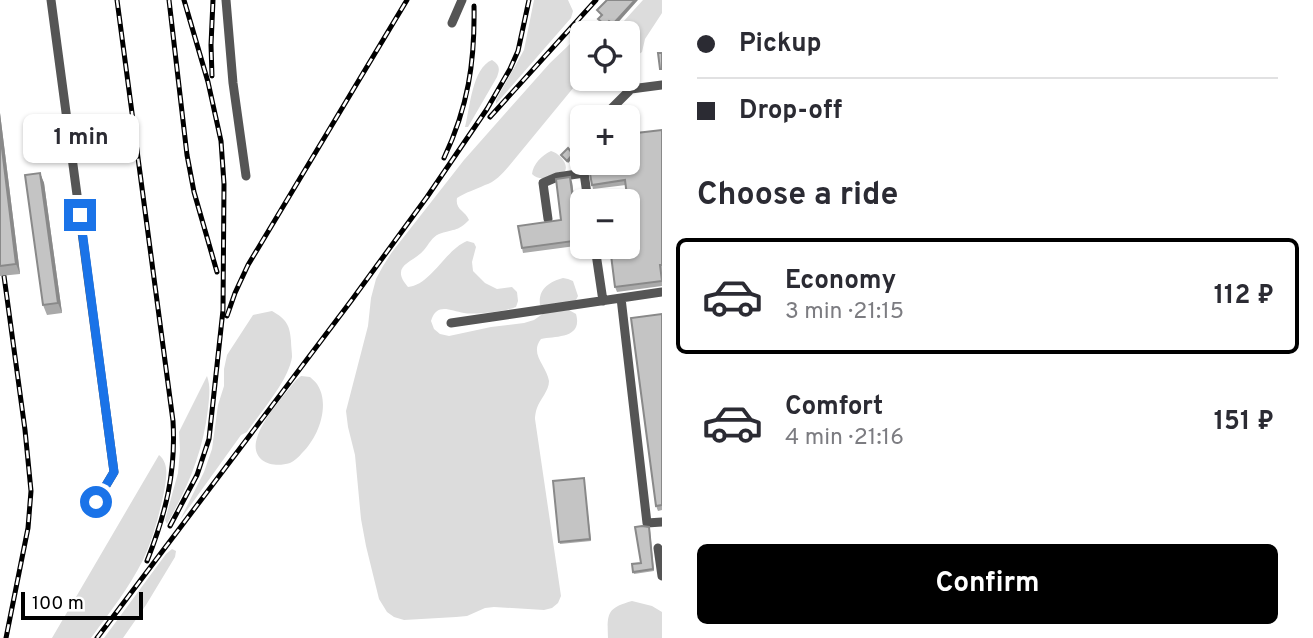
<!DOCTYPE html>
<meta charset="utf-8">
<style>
body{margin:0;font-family:Overpass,sans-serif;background:#f7f7f7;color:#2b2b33;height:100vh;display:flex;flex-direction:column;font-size:26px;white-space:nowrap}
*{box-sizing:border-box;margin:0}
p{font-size:23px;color:#7c7c81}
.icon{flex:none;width:38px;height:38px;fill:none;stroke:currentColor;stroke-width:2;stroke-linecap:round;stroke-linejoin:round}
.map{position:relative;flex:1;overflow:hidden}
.drawer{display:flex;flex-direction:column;background:#fff;width:651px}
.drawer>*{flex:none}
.hud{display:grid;align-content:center;height:154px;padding:0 35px;background:#fff}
.buttons{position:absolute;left:570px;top:21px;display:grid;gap:14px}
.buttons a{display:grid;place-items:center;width:70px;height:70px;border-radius:10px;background:#fff;box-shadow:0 2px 5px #0004;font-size:35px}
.scale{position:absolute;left:21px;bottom:18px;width:122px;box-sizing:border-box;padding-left:7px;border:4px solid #000;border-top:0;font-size:19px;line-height:24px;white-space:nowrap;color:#000;-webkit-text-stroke:5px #fff;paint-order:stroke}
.end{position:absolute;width:32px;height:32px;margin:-16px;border:9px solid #1a73e8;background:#fff;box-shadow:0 0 0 4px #fff}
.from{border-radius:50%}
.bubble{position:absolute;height:49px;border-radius:10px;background:#fff;box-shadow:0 2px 5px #0004;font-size:23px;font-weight:700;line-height:49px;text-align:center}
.hud b{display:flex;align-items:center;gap:24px;height:66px;font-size:26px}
.hud b+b{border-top:2px solid #e1e1e2}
.hud i{width:18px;height:18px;background:#2b2b33}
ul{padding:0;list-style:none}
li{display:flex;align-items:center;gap:21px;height:116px;margin:0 14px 10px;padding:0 21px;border:4px solid transparent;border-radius:10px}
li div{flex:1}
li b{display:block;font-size:26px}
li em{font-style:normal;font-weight:700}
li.selected{border-color:#000}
li>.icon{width:63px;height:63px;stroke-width:1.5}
h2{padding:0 35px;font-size:32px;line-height:84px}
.primary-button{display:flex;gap:14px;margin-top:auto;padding:14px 35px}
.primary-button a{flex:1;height:80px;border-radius:10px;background:#000;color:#fff;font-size:28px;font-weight:700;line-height:80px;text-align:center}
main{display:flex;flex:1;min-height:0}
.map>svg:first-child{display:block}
.green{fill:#dcdcdc}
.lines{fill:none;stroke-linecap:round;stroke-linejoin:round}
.minor{stroke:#555;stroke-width:9}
.rail-casing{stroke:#000;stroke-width:5}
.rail{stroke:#fff;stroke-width:2.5;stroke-dasharray:8;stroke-linecap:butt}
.wall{fill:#a9a9a9}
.shaded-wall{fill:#898989}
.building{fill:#c4c4c4;stroke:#898989;stroke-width:2}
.route{stroke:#1a73e8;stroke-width:9}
</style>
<main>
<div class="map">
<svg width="662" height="638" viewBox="0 0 662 638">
<rect width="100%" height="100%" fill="#fff"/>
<path class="green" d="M534,0H568L573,11L571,18L496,104V100L524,50Z
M643,0H662V13L645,39L642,52L636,56L628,58V33H613Z
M583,35V76L509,166C502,174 495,182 485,185C475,190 466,192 457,198C455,210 465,210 469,220C458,232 452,229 439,234C432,237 429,244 424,250C413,263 389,265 408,287C431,285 445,250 467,241L474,243L476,247L472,262L473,271L485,283L497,289L512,287L517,292L518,301L516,307C507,311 475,315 464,313C450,311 437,302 431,321L434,329L440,334L449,336L491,327L524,323L534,320L544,313L569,310L576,314C583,339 556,336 541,339C529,354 547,366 549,381C549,391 540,399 537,408C536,410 535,416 535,419L561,596L558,603L552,608L544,610L494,607L485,608L467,616L456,617L404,620L394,617L387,612L379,599L366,546L361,519L355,455L348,427L346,411L368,326L371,298L376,279L383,266L392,252L464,160L550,63L570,44Z
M492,60C500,65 500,69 497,77L468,127H465C470,108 472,68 492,60Z
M551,151C559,153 569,164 565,171C554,175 541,183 532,174C533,164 542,155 551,151Z
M563,278L568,279L573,281L578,296L576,300L572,302L543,306L540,305C538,289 549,282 563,278Z
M272,311C286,319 290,325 291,341C291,346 292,352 292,357C289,380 260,413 247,432L241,435L180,520L204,472L212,449L218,405L224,386V369L227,355L253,315Z
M207,376C211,387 209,398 208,409C203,452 188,487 167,524L165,520L178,473L180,450L179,432Z
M301,376L310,377C312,379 315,381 317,384C331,405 318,438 302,453C299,457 294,461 290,463C271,469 250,460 257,438C263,418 283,397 296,380Z
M159,455C170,464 166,480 164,492C159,515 153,539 143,560C129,588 109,613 91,638H52Z
M172,549L176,551L175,557L146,605L123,638H104L166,554Z
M632,601L652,606L662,612V638H608C607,613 607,608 632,601Z"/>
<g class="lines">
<path class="minor" d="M51,0L114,472L96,502
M226,0L233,83L246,176
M452,23L462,0
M603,117L631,89L662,85
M583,137L578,142L584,173
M548,219L543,183L557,177L584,173L588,201
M595,247L603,301
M621,298L647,523L662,522
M451,323L662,292
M658,548L662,576"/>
<g class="rail-casing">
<path id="rail" d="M117,0L173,421C176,472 166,513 147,561
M169,0L187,155L194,192L217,272
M212,76L211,45L213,0
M490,117L596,0
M444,158C468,107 475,62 474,6
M4,276L25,430L31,491L28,528L6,638
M227,316L235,293L248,265L407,0
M170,526L197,475L209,439L223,310L224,184L221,141L208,82L184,0
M97,638L351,301L427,197L487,109L510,69L518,51L529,0"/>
</g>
<use href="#rail" class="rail"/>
</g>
<path class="wall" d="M0,113L20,274L0,276Z
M662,130V286L617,292L615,287L631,227L626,185L593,189L592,185Z
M40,173L44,183L62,313L47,315L43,305Z
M572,182L578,224L581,229L583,245L523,253L522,248L561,220Z
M662,314V510L658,511L656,506Z
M584,478L591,541L560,544L559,542Z
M650,530L654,571L634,574L633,572L641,563Z"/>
<path class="shaded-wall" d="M635,0H638L614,27L613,24Z
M0,113L20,274L16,264L0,132Z
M573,154L574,157L568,163L567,161Z
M40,173L44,183L62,313L58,303Z
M570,177L572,182L578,229L576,224Z"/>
<path class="building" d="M607,0H635L613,24L609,21L605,25L598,19L602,15L597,10Z
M658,53H662V69H660Z
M662,130V265H660L662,281L615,287L610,247H628V227H631L625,180L592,185L588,163H628V134Z
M0,132L16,264L0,266Z
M568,148L573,154L567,161L561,155Z
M40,173L58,303L43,305L25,175Z
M570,177L576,224H579L581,240L522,248L518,226L561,220L556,179Z
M662,314V505L656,506L631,318Z
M584,478L590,539L559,542L553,481Z
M642,526L649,527L653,569L633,572L632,564L641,563L635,527Z"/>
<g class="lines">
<path class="route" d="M80,215L114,472L96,502"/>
</g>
</svg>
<div class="buttons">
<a><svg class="icon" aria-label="locate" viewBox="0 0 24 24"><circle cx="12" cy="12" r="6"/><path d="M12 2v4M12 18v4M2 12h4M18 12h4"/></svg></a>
<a>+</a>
<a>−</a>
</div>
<div class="scale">100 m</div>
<i class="end from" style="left:96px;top:502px"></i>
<i class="end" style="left:80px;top:215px"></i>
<div class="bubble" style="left:23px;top:114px;width:116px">1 min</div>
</div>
<section class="drawer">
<div class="hud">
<b><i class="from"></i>Pickup</b>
<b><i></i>Drop-off</b>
</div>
<h2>Choose a ride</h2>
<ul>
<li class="selected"><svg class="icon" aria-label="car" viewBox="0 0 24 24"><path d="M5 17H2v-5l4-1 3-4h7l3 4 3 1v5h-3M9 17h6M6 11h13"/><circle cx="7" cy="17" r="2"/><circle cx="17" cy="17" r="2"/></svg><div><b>Economy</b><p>3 min · 21:15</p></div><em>112 ₽</em></li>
<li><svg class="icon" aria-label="car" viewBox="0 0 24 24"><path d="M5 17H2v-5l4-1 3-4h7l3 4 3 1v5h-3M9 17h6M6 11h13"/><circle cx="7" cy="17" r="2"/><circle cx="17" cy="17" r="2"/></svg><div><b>Comfort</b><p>4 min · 21:16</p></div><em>151 ₽</em></li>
</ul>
<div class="primary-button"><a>Confirm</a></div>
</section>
</main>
